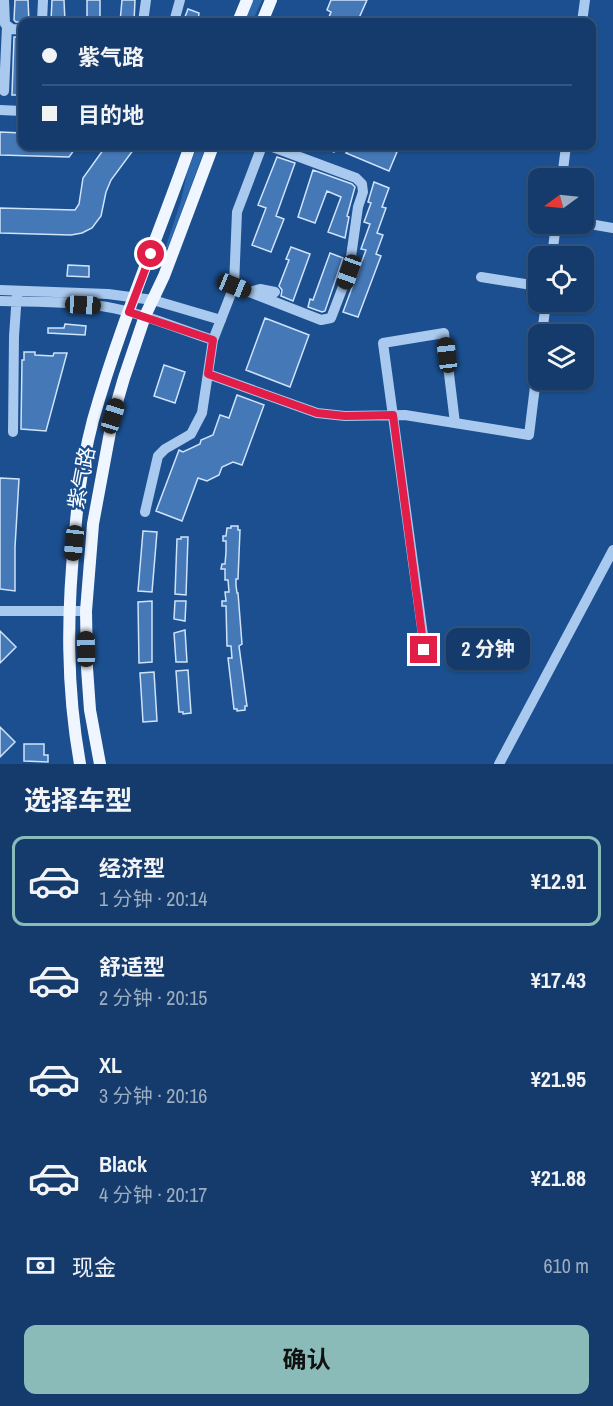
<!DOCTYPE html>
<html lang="zh">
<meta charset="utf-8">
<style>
body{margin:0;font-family:"Archivo Narrow","Noto Sans SC",sans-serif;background:#1d4271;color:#f1f3f6;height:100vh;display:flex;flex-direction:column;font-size:22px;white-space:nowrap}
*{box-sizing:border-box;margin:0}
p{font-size:20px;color:#9dadc1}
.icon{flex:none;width:33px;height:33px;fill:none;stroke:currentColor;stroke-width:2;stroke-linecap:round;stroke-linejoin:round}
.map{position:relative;height:764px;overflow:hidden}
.sheet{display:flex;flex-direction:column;background:#143b6b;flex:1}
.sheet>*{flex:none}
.banner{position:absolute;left:18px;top:18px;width:578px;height:132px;border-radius:12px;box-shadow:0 2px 4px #0004,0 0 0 2px #33557e;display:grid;align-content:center;height:132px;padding:0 24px;background:#143b6b}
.needle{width:39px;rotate:255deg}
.tools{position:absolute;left:528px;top:168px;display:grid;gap:12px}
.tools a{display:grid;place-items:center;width:66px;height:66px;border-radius:12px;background:#143b6b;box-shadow:0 2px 4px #0004,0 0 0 2px #33557e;font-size:30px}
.end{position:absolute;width:27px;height:27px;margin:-14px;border:8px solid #e11d48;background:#fff;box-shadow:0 0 0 3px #fff}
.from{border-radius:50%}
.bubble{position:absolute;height:42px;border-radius:12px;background:#143b6b;box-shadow:0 2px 4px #0004,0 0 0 2px #33557e;font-size:20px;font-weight:700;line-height:42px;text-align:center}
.car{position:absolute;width:18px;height:36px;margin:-18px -9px;border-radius:8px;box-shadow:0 0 4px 2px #0007;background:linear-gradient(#222 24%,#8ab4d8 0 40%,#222 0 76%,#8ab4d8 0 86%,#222 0)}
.banner b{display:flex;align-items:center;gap:21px;height:57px;font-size:22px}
.banner b+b{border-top:2px solid #33557e}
.banner i{width:15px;height:15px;background:#f1f3f6}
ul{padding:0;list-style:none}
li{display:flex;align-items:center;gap:18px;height:90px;margin:0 12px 9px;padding:0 12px;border:3px solid transparent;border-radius:12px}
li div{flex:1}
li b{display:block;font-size:22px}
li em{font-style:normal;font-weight:700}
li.current{border-color:#8bbbb9}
li>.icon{width:54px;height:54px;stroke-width:1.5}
h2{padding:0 24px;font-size:27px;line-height:72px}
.pay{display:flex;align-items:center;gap:15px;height:66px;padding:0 24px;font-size:22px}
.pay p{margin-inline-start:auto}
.primary-button{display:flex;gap:12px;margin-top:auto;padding:12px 24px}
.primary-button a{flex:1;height:69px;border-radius:12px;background:#8bbbb9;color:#111;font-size:24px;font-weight:700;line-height:69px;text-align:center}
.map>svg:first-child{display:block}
.green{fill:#2e69ad}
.building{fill:#4478b7;stroke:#cfe3fa;stroke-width:1.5}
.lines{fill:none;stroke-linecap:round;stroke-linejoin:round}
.minor{stroke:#a9c9ee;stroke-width:10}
.major{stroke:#f0f6ff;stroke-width:12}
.route{stroke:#e11d48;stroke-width:8}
.labels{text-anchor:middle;stroke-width:5;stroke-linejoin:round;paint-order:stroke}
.street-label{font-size:21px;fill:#fff;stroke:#1b4f8f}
</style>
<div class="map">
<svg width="613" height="764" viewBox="0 0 613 764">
<rect width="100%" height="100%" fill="#1b4f8f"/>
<path class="green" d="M251,0H262L252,22H243Z
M197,146H206L168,248L165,249L181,201L187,173Z"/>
<path class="building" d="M15,0H28L29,22H16L14,20Z
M52,0H64L65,22L51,21Z
M87,0H100V22H87Z
M122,0H135L134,22H120Z
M331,0H367L359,18L370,22H327L331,12L327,10Z
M188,9L199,13L198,22H183Z
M14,37H22V95H12Z
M0,132L22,133V146H77L69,157L0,155Z
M106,146H129L134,149L111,180L106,192L101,216L92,228L82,233L71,235L0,233V208L75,210L79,204L83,178Z
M319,146H382L397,152L389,171L346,153L347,152L336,147L334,152Z
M277,157L295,163L276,216L284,219L271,252L252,245L266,208L258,205Z
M313,170L352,184L355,187L347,216L349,217L345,238L328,232L341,197L327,191L315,223L298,217Z
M374,182L389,188L382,207L386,208L377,233L383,235L376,254L381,256L358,317L343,312L366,250L361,249L370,224L364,222L371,203L368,202Z
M291,247L310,254L293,301L281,296L282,290L279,286L289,260L286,259Z
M330,253L343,258L325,311L322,312L308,307L310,299L313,300Z
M68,265L89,266V277L67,276Z
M265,318L309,335L290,387L246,370Z
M65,324L86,326L85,335L48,333V328H64Z
M24,352H35V355L53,356L54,353H67L46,431L21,429L22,360H24Z
M164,365L185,372L175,403L154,396Z
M237,395L264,405L242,465L233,462L222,467L219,475L207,481L198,478L182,521L156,511L179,450L183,452L200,444L201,440L213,435L220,415L229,418Z
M0,478L19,479L15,547V591L0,589Z
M231,526H238V530H240L238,579H236V585L237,593H238L242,644L239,646L247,706H245V710L237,711V709H234L228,658H232L231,646H227L226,606H222V601H226L225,592H229L228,580H225V569H221L222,564H225L226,552V541H223V536H226L227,528H231Z
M143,531L157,532L152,592L138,591Z
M181,537H188L186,595L175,594L177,539H181Z
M152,601V662L139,663L138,602Z
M175,601H186L185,621L174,619Z
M185,630L187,662H176L174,633Z
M0,631L16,647L0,663Z
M188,670L191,713L183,714V712H179L176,671Z
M154,672L157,721L143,722L140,673Z
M0,727L15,742L0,757Z
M24,744H44V755H48V762L24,761Z"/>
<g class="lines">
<path class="minor" d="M4,0L5,24L12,29L22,30
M42,22L43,0
M143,22L146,0
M174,22L180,0
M582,22L585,0
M4,91L7,26
M0,110L22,111
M562,178L566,146
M584,223L613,228
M552,256L556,224
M481,277L538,286
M234,286L321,320L331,318L349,271L358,207L363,192L362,184L356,178L270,146
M0,290L108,294L153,300L221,320
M249,292L260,289L275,292
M0,301C34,302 74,301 107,307C142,313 179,329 213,340
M542,334L546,302
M208,374L317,413L345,416L405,415L529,435L538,362
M13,432L14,336L17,294
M145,512L158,456L165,449L191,434L202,413L213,340L234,286L237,212L262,146
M0,611H86
M425,650L383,343L444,333L455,423
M499,764L613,550"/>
<path class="major" d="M238,22L247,0
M262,22L271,0
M80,764C66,685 67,612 75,533C78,495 83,457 93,420C119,327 158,237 190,146
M100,764L90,710L87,668L86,611L93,524L113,416L124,378L145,316L164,276L213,146"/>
</g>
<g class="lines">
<path class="route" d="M151,254L129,312L213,340L208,374L317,413L345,416L393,415L424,650"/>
</g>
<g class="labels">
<g class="street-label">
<text transform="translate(82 478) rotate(-79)" y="7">紫气路</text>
</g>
</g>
</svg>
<div class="tools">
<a><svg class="needle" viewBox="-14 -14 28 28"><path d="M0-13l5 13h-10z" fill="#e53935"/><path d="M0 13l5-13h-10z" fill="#9dadc1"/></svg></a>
<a><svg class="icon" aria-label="locate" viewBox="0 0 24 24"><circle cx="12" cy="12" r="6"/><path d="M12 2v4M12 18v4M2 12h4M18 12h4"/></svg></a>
<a><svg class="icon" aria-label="layers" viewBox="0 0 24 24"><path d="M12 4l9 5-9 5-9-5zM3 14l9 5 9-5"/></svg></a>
</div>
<i class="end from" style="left:151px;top:254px"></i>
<i class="end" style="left:424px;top:650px"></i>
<div class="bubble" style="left:446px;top:628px;width:84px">2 分钟</div>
<i class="car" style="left:349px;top:272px;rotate:200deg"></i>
<i class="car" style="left:234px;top:286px;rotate:112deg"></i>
<i class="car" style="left:83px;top:305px;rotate:93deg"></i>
<i class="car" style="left:447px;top:355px;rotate:353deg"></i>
<i class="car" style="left:113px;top:416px;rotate:17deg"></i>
<i class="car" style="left:74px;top:543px;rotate:186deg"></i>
<i class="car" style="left:86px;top:649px;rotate:359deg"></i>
<div class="banner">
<b><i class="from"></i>紫气路</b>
<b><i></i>目的地</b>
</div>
</div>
<section class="sheet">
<h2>选择车型</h2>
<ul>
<li class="current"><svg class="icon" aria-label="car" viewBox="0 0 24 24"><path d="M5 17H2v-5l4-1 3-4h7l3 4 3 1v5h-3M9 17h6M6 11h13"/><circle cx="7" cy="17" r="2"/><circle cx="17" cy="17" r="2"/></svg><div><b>经济型</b><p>1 分钟 · 20:14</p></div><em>¥12.91</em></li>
<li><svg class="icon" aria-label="car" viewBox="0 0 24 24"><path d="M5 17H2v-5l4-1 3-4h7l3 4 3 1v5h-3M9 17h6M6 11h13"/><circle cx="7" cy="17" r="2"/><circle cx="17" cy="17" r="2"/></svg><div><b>舒适型</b><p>2 分钟 · 20:15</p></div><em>¥17.43</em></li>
<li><svg class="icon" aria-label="car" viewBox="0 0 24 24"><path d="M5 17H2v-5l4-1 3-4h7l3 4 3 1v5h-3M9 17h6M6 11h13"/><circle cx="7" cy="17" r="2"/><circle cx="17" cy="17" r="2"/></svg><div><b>XL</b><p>3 分钟 · 20:16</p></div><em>¥21.95</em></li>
<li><svg class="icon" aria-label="car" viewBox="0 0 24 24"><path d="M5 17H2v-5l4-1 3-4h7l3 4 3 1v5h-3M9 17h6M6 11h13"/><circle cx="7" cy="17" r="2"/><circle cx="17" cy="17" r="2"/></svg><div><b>Black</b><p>4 分钟 · 20:17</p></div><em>¥21.88</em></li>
</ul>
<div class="pay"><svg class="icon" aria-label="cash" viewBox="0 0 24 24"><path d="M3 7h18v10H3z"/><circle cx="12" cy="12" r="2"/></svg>现金<p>610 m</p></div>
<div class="primary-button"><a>确认</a></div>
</section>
